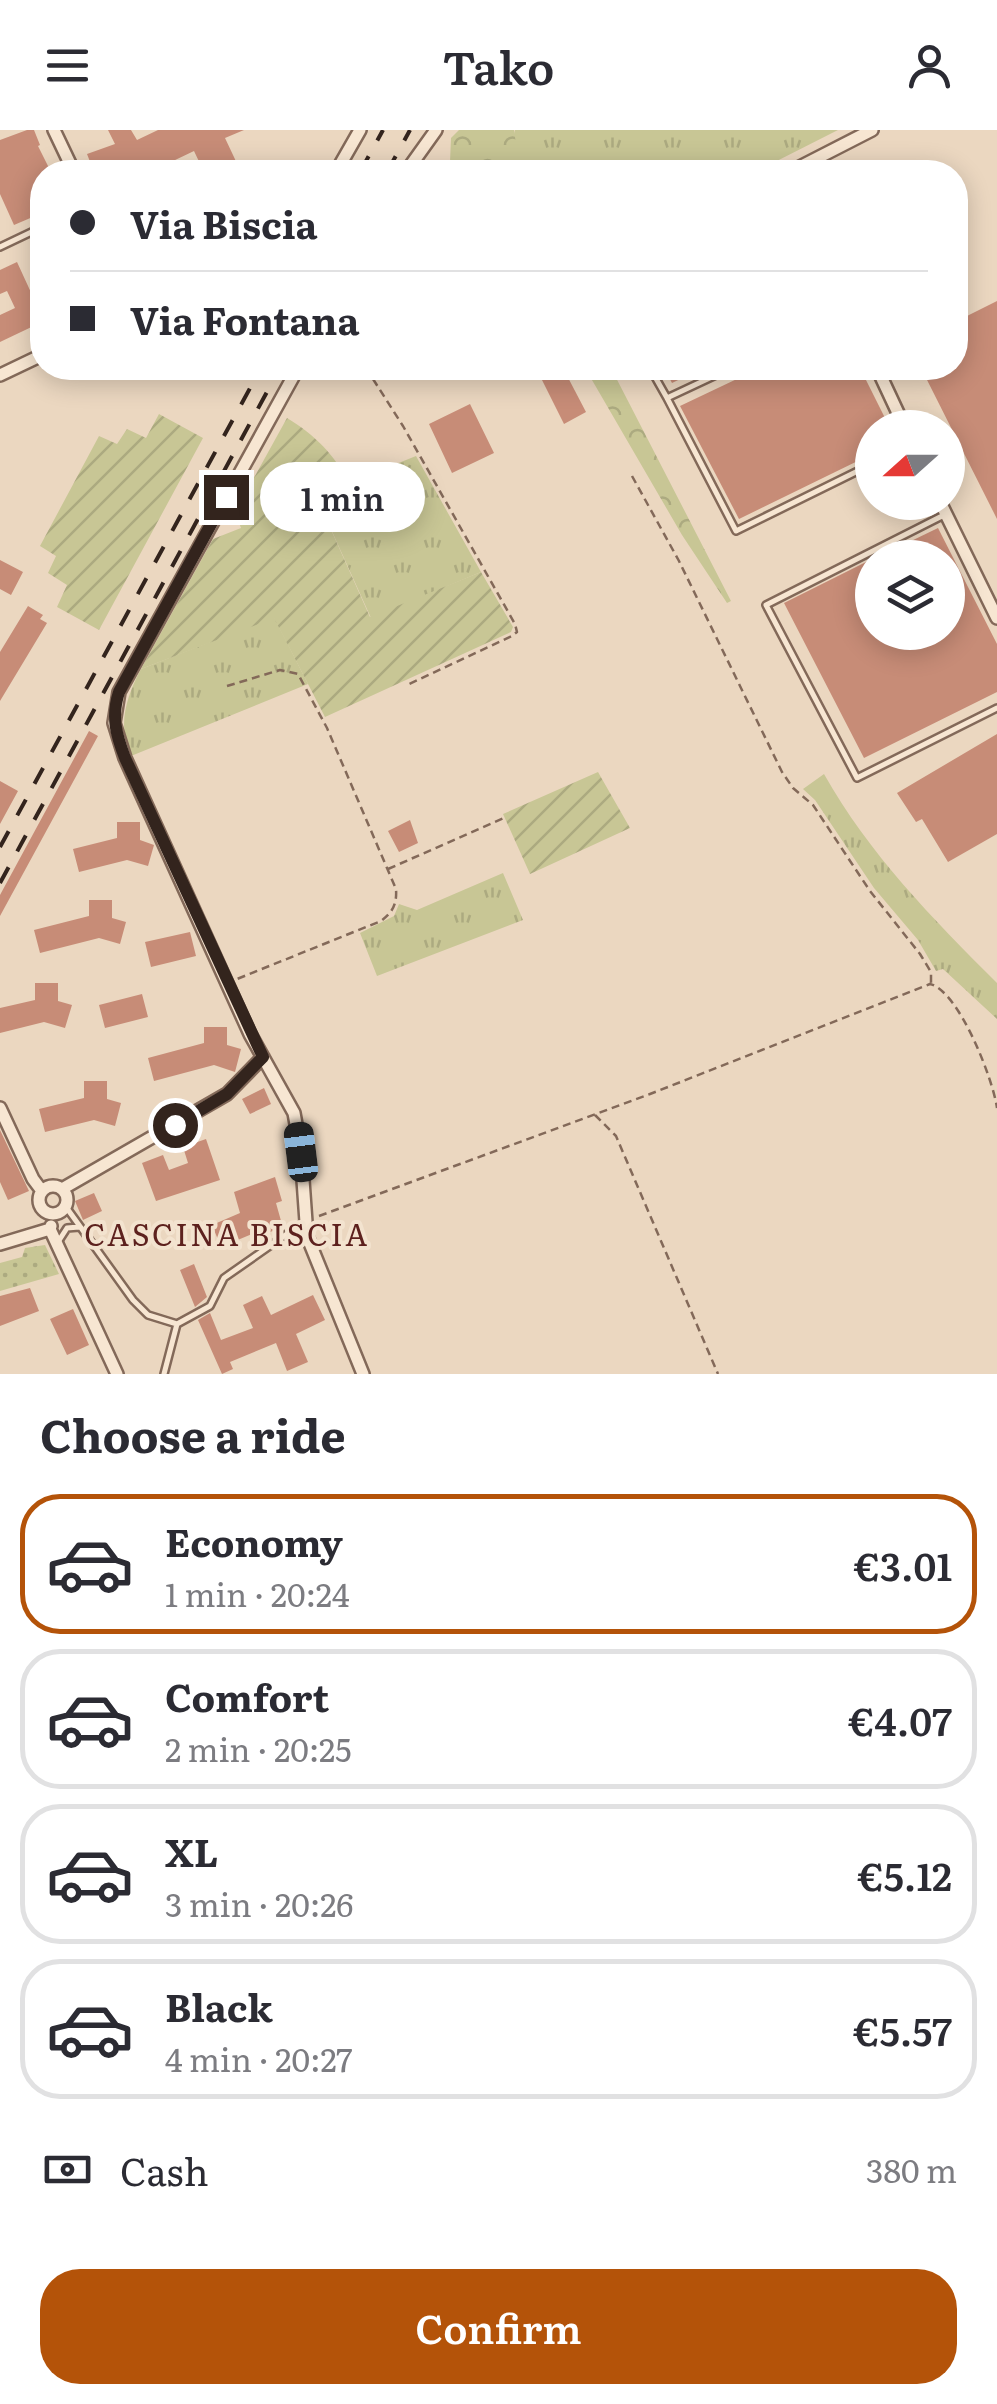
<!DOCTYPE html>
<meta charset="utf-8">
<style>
body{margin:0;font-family:Literata,serif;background:#f2f2f3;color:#2b2b33;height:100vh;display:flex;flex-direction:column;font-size:38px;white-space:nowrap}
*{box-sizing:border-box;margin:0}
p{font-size:32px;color:#7c7c81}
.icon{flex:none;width:55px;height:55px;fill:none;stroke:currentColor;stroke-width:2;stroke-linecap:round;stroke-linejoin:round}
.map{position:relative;height:1244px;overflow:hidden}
.sheet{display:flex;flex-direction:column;background:#fff;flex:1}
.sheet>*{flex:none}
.hud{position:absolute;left:30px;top:30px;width:938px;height:220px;border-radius:40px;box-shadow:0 5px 25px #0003;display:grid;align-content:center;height:220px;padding:0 40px;background:#fff}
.needle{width:65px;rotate:249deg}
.fabs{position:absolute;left:855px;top:280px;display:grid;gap:20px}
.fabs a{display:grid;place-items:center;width:110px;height:110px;border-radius:50%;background:#fff;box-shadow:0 5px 25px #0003;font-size:50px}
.end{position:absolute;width:45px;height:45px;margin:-22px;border:12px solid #33241d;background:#fff;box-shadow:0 0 0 5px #fff}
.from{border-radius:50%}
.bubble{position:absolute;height:70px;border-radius:35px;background:#fff;box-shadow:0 5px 25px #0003;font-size:32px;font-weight:600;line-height:70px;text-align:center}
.car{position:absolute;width:30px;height:60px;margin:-30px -15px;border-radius:12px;box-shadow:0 0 8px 2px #0007;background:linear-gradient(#222 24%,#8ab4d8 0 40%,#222 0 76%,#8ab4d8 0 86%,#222 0)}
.hud b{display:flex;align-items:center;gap:35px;height:95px;font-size:38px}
.hud b+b{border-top:2px solid #e1e1e2}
.hud i{width:25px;height:25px;background:#2b2b33}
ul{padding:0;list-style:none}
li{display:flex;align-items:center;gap:30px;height:140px;margin:0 20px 15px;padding:0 20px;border:5px solid #e1e1e2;border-radius:40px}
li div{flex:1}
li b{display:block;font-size:38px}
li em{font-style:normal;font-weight:600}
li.selected{border-color:#b45309}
li>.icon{width:90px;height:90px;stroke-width:1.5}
h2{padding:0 40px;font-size:45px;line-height:120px}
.pay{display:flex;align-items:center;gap:25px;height:110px;padding:0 40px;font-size:38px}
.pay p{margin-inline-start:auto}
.primary-button{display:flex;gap:20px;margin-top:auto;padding:20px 40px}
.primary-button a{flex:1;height:115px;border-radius:40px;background:#b45309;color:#fff;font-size:40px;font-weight:600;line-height:115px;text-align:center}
header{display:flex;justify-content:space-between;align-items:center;height:130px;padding:0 40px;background:#fff;font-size:45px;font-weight:600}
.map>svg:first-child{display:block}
.grass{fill:url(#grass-tufts)}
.forest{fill:url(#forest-crowns)}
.park{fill:url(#park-dots)}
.garden{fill:url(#garden-furrows)}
.building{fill:#c78c77}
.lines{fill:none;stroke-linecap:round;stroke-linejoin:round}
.service-casing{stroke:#836959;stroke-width:10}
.minor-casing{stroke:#836959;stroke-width:16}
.path{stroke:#836959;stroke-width:2.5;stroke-dasharray:8 5;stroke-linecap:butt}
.service{stroke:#f7e6d2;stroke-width:5}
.minor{stroke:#f7e6d2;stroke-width:11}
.rail{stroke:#33241d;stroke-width:4;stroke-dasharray:18 18;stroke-linecap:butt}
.route{stroke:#33241d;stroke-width:12}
.labels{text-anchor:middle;stroke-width:8;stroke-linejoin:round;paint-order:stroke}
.neighbourhood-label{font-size:30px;letter-spacing:2.5px;fill:#5d211e;stroke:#f3e3cf}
</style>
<header><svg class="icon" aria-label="menu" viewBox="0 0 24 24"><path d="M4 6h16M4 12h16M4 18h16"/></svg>Tako<svg class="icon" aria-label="person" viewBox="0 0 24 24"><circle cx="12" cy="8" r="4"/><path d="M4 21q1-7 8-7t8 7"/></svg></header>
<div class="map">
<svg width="997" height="1244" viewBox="0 0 997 1244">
<defs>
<pattern id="grass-tufts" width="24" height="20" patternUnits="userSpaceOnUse" patternTransform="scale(2.5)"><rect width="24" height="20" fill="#c8c695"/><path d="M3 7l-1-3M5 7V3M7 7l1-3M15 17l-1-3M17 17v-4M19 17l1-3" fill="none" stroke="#acaa80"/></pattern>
<pattern id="forest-crowns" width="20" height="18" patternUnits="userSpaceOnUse" patternTransform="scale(2.5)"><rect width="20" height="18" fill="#c8c695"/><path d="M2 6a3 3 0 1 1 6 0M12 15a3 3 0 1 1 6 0" fill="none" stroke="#acaa80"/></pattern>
<pattern id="park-dots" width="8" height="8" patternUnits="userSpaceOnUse" patternTransform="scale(2.5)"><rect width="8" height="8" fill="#c8c695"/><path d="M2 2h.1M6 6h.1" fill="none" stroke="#acaa80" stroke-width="1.8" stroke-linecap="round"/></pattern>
<pattern id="garden-furrows" width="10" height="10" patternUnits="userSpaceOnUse" patternTransform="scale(2.5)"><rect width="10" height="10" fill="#c8c695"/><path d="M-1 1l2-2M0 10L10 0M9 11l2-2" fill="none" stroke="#acaa80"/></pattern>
</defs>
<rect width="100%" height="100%" fill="#ebd7c0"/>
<path class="grass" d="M515,0H838L755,42H520L513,8Z
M416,326L481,442L371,488L316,366Z
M274,487L308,554L131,626C117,596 126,567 141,539Z
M824,644C869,724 932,788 997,853V889L943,839L936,841L918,810L874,758L815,670L803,659Z
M503,743L523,790L377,846L360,803L394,786L399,774L417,780Z"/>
<path class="forest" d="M459,0H514L520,42H455L450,32L451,8Z
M585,238H611L731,471L727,473L682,405Z"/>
<path class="park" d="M45,1115L59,1144L0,1161V1133L22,1127L25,1118Z"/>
<path class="garden" d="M159,284L203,308L99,500L57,477L67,455L48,443L56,426L40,416L99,306L117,314L127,299L146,308Z
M287,288C315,305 334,324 349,353L316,366L370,487L481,442L513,497L511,502L325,587L274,488L141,539L213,409L241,398L235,382Z
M598,642L630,698L530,744L503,684Z"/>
<path class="building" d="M27,0H34L40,15L38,16L51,42H42V83L14,95L0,64V10Z
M108,0H131L137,10L158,0H244L225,8L241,42H204L194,21L150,42H94L87,24L115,14Z
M17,132L34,169L42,165V192L0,212V185L15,178L7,161L0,164V140Z
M997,171V389L921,238H955V192Z
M551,238H563L586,282L564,294L539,244Z
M664,238H703L672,253Z
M760,238H860L890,298H872V324L739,389L680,276Z
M470,274L494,323L452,343L429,294Z
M938,398L997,514V562L864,628L784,473L872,429V502H948V428H876Z
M0,430L23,442L11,465L0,459Z
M28,476L43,485L40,489L47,493L0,571V522Z
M89,601L98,606L0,786V765Z
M997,604V704L948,732L922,689L916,692L897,663Z
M0,651L18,661L0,694Z
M410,690L418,713L399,722L388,701Z
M117,692H140V710L154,715L148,736L127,730L79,742L73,719L117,708Z
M89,770H112V788L126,792L120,814L99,808L40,823L34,800L89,786Z
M190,802L196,826L151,837L145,812Z
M35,853H58V871L72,875L65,898L44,892L0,903V878L35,870Z
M142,864L148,887L105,898L99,875Z
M204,897H227V915L241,919L235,942L214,935L154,951L148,928L204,913Z
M84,951H107V969L121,973L115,996L94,990L45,1002L39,979L84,968Z
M264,958L271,974L250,984L242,969Z
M0,1000L29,1061L8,1070L0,1052Z
M206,1009L220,1050L156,1071L142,1033L163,1025L169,1040L188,1033L183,1017Z
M275,1047L282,1071L276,1073L283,1098L253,1107L252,1104L221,1117L212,1095L240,1083L234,1062Z
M94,1063L102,1081L83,1090L75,1071Z
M194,1134L207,1167L195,1177L180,1140Z
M30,1158L39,1181L0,1196V1166Z
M313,1165L325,1190L296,1204L308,1232L287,1241L276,1213L230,1232L233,1239L222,1244L198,1190L210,1183L221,1210L253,1198L243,1175L262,1166L271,1185Z
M73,1179L89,1215L67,1225L50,1189Z"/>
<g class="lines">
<g class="service-casing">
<path id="service" d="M0,117L42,97
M650,238L667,268L731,238
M667,268L736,401L872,334
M944,385L766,475L857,648L997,578
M66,1077L133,1170L148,1185L177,1194L210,1176L224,1148L304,1092
M58,1112L67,1098L79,1097
M164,1244L177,1194"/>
</g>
<g class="minor-casing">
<path id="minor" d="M54,0L74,42
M336,42L360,0
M406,42L436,0
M790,42L872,0
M298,238L119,562L114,593L125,628L250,904L294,983L301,1022L307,1106L363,1244
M877,238L905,298
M0,245L42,225
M940,372L997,488
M0,978L33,1049L42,1061
M39 1070a14 14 0 1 1 28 0a14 14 0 1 1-28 0Z
M62,1059L227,964L263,927
M50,1099L117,1244
M0,1114L50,1099L51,1096"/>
</g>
<path class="path" d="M366,238L403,296L515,494L517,502L512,506L407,555
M632,346L679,431L782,642L793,658L813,675L870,761L920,824L931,842V853
M227,556L280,540L298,544L327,598L396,759C397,774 393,782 381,791L237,849
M388,739L506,687
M595,985L616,1006L718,1244
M319,1086L650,964L930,854C959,861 993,949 997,978"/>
<use href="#service" class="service"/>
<use href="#minor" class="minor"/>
<path class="rail" d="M360,42L383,0
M387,42L410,0
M0,717L261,238
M0,753L280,238"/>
</g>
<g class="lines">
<path class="route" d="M175,995L227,964L263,927L125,628C116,604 111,587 119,562L226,367"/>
</g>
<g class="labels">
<g class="neighbourhood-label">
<text x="227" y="1116">CASCINA BISCIA</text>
</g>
</g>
</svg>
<div class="fabs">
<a><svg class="needle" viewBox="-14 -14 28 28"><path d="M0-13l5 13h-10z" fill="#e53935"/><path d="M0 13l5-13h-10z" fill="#7c7c81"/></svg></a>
<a><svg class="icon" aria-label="layers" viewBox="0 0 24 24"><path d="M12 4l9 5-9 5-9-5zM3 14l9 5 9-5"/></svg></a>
</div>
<i class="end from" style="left:175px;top:995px"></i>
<i class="end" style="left:226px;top:367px"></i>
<div class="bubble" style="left:260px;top:332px;width:165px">1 min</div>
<i class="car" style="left:301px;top:1022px;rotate:353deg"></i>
<div class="hud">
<b><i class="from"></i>Via Biscia</b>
<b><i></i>Via Fontana</b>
</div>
</div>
<section class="sheet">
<h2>Choose a ride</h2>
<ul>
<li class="selected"><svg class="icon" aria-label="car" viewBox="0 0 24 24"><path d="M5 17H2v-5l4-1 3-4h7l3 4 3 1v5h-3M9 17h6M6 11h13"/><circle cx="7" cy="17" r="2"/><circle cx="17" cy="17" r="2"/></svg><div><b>Economy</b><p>1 min · 20:24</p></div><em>€3.01</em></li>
<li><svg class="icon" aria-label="car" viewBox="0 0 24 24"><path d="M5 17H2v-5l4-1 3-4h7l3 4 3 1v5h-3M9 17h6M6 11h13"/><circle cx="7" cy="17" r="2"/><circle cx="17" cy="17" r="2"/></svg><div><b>Comfort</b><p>2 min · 20:25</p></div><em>€4.07</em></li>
<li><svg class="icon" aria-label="car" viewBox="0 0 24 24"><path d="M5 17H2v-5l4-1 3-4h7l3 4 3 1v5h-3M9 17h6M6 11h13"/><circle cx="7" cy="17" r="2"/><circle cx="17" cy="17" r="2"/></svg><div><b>XL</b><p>3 min · 20:26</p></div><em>€5.12</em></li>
<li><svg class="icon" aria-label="car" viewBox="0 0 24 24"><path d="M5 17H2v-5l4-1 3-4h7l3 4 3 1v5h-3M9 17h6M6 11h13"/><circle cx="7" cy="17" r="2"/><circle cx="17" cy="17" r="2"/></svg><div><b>Black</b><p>4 min · 20:27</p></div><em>€5.57</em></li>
</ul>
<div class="pay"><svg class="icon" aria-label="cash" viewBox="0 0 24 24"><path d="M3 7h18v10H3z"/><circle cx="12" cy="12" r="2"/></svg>Cash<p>380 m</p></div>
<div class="primary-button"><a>Confirm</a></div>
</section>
